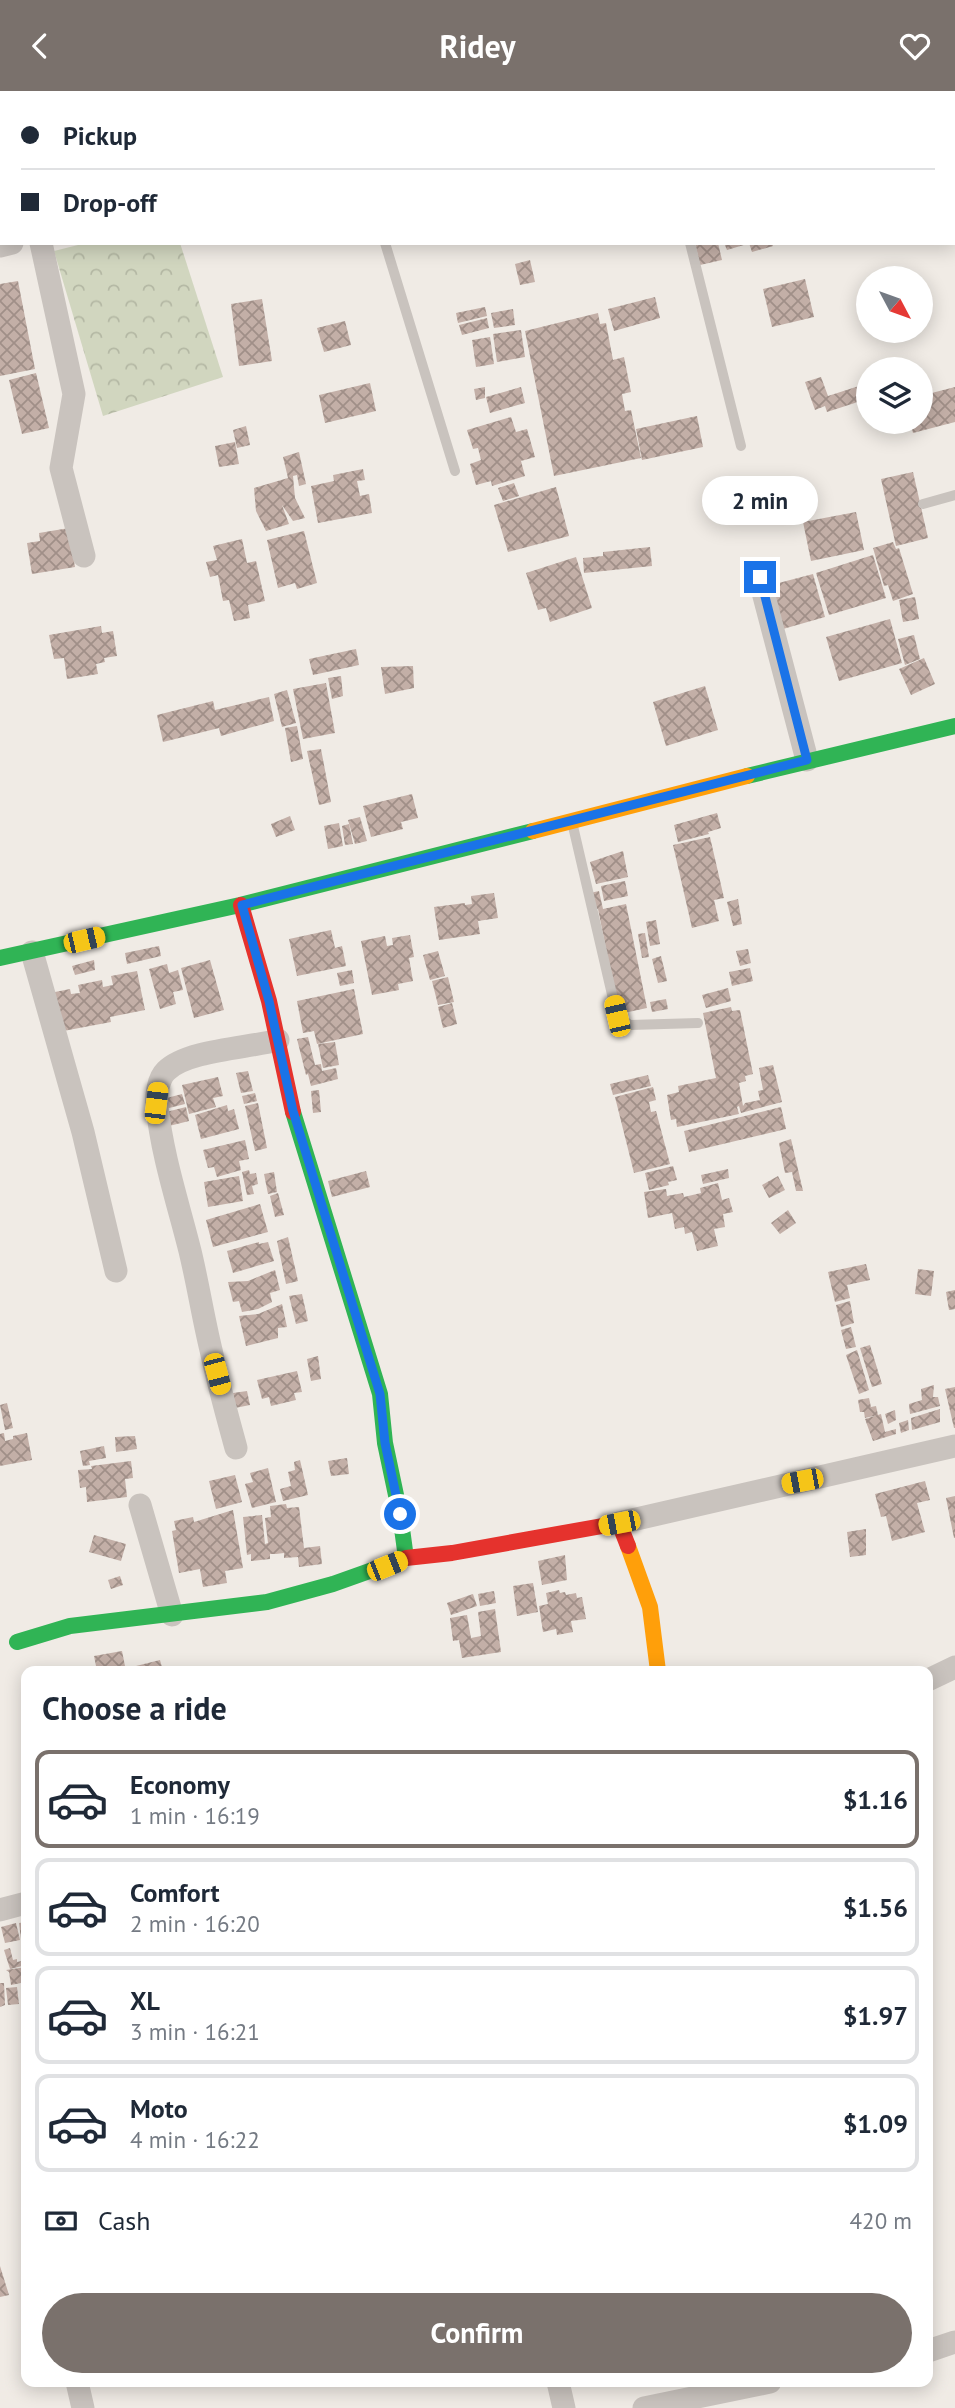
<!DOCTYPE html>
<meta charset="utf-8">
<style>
body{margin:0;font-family:"PT Sans",sans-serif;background:#f2f2f3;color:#1f2937;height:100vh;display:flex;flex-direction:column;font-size:26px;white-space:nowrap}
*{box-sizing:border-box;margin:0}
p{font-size:23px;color:#747a83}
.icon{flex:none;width:38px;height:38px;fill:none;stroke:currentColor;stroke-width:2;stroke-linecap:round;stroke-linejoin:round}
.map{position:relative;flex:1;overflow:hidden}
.details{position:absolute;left:21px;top:1575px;width:912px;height:721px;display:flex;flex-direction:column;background:#fff;border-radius:14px;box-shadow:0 4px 18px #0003}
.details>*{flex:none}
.top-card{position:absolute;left:0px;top:0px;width:956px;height:154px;box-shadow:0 4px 18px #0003;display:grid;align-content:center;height:154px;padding:0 21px;background:#fff}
.needle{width:46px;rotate:131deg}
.fabs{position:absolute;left:856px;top:175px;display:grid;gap:14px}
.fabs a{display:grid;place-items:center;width:77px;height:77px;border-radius:50%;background:#fff;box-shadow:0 4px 18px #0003;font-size:35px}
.end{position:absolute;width:32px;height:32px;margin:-16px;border:9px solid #1a73e8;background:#fff;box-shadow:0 0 0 4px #fff}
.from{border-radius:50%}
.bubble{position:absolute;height:49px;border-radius:24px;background:#fff;box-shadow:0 4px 18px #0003;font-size:23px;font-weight:700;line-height:49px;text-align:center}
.car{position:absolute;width:21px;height:42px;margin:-21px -10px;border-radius:9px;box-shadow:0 0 5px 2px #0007;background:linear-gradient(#f5c518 24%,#345 0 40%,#f5c518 0 76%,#345 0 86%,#f5c518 0)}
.top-card b{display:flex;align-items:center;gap:24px;height:66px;font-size:26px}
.top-card b+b{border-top:2px solid #e0e1e3}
.top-card i{width:18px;height:18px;background:#1f2937}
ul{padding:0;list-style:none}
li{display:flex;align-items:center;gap:21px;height:98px;margin:0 14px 10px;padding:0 7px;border:4px solid #e0e1e3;border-radius:14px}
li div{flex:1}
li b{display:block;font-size:26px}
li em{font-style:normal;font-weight:700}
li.selected{border-color:#7a716c}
li>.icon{width:63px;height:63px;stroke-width:1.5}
h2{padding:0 21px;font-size:32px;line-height:84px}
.pay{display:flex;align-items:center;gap:18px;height:77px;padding:0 21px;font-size:26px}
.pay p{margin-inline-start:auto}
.cta{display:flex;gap:14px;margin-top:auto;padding:14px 21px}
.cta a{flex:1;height:80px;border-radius:42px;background:#7a716c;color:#fff;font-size:28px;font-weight:700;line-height:80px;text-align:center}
header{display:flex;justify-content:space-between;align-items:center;height:91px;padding:0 21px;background:#7a716c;color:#fff;font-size:32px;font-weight:700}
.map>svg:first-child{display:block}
.park{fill:url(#park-crowns)}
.building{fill:url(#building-cross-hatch)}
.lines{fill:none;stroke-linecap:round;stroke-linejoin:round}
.lane{stroke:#c9c3be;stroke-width:10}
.street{stroke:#c9c3be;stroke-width:23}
.fast{stroke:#30b455;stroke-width:16}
.slow{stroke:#ff9f0a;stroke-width:16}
.jam{stroke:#e5322d;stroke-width:16}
.route{stroke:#1a73e8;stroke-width:9}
</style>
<header><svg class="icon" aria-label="back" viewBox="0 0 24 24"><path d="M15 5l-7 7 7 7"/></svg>Ridey<svg class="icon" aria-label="heart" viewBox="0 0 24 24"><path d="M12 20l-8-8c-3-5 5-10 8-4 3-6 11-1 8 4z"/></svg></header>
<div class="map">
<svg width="955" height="2317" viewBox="0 0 955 2317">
<defs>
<pattern id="park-crowns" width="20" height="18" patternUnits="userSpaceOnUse" patternTransform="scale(1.75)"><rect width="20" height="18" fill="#d1d6bf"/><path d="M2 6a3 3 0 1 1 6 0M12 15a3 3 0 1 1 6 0" fill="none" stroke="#b4b8a4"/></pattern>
<pattern id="building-cross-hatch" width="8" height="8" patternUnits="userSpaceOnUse" patternTransform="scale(1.75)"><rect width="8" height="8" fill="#c3afa7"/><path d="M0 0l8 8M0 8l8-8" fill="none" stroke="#a08f88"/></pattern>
</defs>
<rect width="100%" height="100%" fill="#f0ebe5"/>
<path class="park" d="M86,152H180L223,286L103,325L54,160Z"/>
<path class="building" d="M695,152H718L722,169L700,174Z
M724,152H747V153L727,159Z
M749,152H772L773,155L752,161Z
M530,169L535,191L520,194L515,173Z
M805,188L814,226L772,236L763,198Z
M18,190L35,278L0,285V193Z
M655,206L660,227L614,240L608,218Z
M262,208L272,270L239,275L231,213Z
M485,216L487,225L458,232L456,222Z
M513,218L515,234L494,237L491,222Z
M598,222L600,233L606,232L613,269L624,266L631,301L622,303L625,320L631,319L641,367L554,385L525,240Z
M487,227L489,237L462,244L459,234Z
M345,230L351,254L324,261L317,237Z
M521,239L525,266L497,271L493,243Z
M490,246L494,273L476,276L472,249Z
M36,282L49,337L22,343L9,289Z
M821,286L828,305L859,295L864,309L827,321L825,315L815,319L805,291Z
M370,292L376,320L325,332L319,304Z
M485,296V307L476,309L474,298Z
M521,296L525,312L490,322L486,306Z
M955,296V331L913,342L910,331H920V305Z
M697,325L703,356L642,369L636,338Z
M511,326L516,341L527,338L535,366L521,370L525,385L492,395L491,390L476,394L470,373L481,369L478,357L473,358L467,339Z
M246,335L250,354L237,357L233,339Z
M235,351L239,373L219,376L215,355Z
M299,361L306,393L299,395L297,384L293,385L295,407L305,427L293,430L282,414L289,433L266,440L256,420L254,397L288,387L283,366Z
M363,378L365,389L357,390L360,405L369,403L372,422L318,432L311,395L334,390L333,384Z
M913,381L928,447L896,455L881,388Z
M514,392L519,405L503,410L498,397Z
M556,396L569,445L508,461L494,414Z
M856,421L864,459L811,470L803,431Z
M69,437L75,476L32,483L27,452L40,450L39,442Z
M304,440L317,492L297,498L295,492L278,497L267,449Z
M242,448L247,472L256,470L265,510L248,514L250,527L234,530L229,509L223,510L218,484L210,486L206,471L217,469L213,455Z
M893,451L896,458L899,457L913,503L893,510L888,494L884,495L873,457Z
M650,456L652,475L584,482L583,467L603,465V461Z
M873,464L886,507L829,524L816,482Z
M576,466L592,517L550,531L546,517L538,519L526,482Z
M813,483L825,526L783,538L771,494Z
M915,506L919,528L903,531L899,509Z
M890,528L902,572L839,590L826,546Z
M101,535L102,542L113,540L117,565L104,567L105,571L96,573L98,583L67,588L64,567L54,568L49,544Z
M914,544L920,568L905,574L898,548Z
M356,558L359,574L313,584L309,568Z
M924,567L935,593L911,604L899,578Z
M413,575L414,597L385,603L381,576Z
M341,585L343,605L332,608L328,587Z
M326,592L335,642L303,648L293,598Z
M705,595L718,639L666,655L653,611Z
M287,599L296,632L282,636L274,603Z
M269,606L274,630L221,645L219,637L163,651L157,624L213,610L215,619Z
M297,635L303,668L291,671L285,637Z
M321,658L331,711L319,714L307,660Z
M412,703L418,727L401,731L403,738L371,746L363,715Z
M717,722L721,737L708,741L709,743L678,751L674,734Z
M290,725L295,739L276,746L271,733Z
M360,726L367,750L355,753L348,729Z
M339,732L343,755L328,758L324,735Z
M349,733L353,753L345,754L342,735Z
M710,746L724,807L714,809L719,830L692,837L673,754Z
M623,760L628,786L596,793L590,771Z
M625,790L628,805L604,810L601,795Z
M599,800L603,818L626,813L647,917L619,923L598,818L594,819L590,802Z
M494,802L498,827L478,830L480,843L439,849L434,816L465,812V814L472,813L471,805Z
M738,808L742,833L733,835L727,811Z
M656,829L660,853L650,855L646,831Z
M331,839L335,857L342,855L346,875L297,885L289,848Z
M645,842L649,866L642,867L638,843Z
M410,844L414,866L409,867L413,890L398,893L399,899L372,904L361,850L385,845L387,855L393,854L392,847Z
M159,855L161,865L127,873L125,862Z
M748,858L751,872L740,875L736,860Z
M438,860L445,885L430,889L423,864Z
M661,865L667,890L658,892L652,868Z
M94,869L95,879L75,884L72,875Z
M210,869L224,919L194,927L181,877Z
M167,873L169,882L178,879L183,899L173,901L176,913L160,918L149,878Z
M750,877L753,890L732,895L729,881Z
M352,879L354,892L340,895L337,882Z
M137,880L145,919L110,926L111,931L58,941L50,902L70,898L71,903L80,902L78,894L102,889L103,896L113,894L111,885Z
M448,886L454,911L438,914L432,890Z
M728,897L731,910L706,917L702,904Z
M354,898L363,943L317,953L314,940L303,942L297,910Z
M666,908L668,918L652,921L650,911Z
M452,912L457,933L443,937L438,916Z
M731,916L732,920L740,919L753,983L745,985L746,990L739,992L743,1015L745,1012L760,1009L758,1000L763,999L759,977L773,974L782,1011L741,1022L739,1015L737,1016L739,1023L677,1036L676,1028L671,1029L667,1004L679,1001L678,995L716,987L703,922Z
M308,946L315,974L321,973L322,980L336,977L338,988L311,995L308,983L306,984L297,948Z
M335,951L339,974L323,977L318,953Z
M248,980L253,1000L241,1002L236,982Z
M648,984L651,995L613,1004L610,993Z
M218,986L223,1005L213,1007L216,1016L189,1023L182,994Z
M653,996L656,1009L649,1011L651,1021L656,1020L670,1073L634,1082L615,1006Z
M319,999L321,1021L313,1022L311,1000Z
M255,1002L257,1010L244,1013L242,1005Z
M182,1003L185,1013L165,1018L163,1008Z
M258,1012L267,1057L255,1060L245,1015Z
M227,1014L228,1020L234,1018L239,1038L201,1048L195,1024Z
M186,1016L189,1030L169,1035L166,1021Z
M781,1016L786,1038L689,1061L684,1040Z
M791,1048L803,1100H796L792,1081L785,1082L779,1052Z
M245,1049L249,1068L239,1070L241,1079L217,1086L214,1076L208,1077L203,1059Z
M673,1075L677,1089L668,1091L669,1094L649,1099L645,1082Z
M728,1078L729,1087L703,1093L701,1084Z
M249,1079L250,1083L256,1082L258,1093L252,1095L254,1103L247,1104L242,1081Z
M366,1080L370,1096L332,1106L328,1090Z
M274,1081L277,1101L268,1103L264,1083Z
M239,1085L243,1110L208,1116L204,1091Z
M778,1085L785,1099L769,1107L762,1094Z
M718,1092L722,1109L729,1107L733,1121L723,1123L725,1136L714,1138L718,1155L697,1160L692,1141L685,1143L684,1136L675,1138L672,1122L648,1127L644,1101L666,1098L667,1105L683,1102L684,1106L701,1102L700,1097Z
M278,1102L284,1124L275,1126L270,1105Z
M260,1113L268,1141L213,1156L206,1129Z
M788,1119L796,1132L780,1143L771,1132Z
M288,1146L298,1190L286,1193L277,1150Z
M259,1151V1153L268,1151L274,1170L233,1182L227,1160Z
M866,1173L870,1189L847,1194L850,1207L835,1211L828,1181Z
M918,1178L934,1180L931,1205L915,1203Z
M275,1179L280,1199L270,1202L272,1211L258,1218L242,1221L239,1210L233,1211L228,1191L248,1190Z
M955,1199V1218L949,1219L946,1201Z
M302,1203L308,1230L296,1233L289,1205Z
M850,1210L854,1232L841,1236L836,1214Z
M282,1213L287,1236L278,1237V1247L246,1255L239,1225L258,1223Z
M851,1236L856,1256L846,1258L841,1239Z
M870,1254L882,1293L872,1296L860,1257Z
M857,1259L869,1299L859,1303L846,1264Z
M318,1265L321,1288L311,1290L307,1268Z
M297,1280L302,1301L294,1302L296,1309L271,1315L269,1306L262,1308L257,1289Z
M934,1294L933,1306H938L940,1315L910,1323L909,1313L922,1309L921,1298Z
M955,1296V1337H954L945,1298Z
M247,1300L250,1314L235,1317L233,1302Z
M869,1307L871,1316L876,1315L878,1324L865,1327L864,1321H860L858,1309Z
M7,1312L13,1337L5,1339L0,1314Z
M940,1318V1331L912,1339L911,1327Z
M895,1319L896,1329L888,1333L885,1323Z
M881,1323L885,1341L896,1338V1343L873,1350L865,1328Z
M908,1329L909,1339L901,1342L899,1332Z
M4,1342L5,1350L13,1348V1345L27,1342L32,1369L0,1375V1343Z
M135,1345L137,1358L116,1361L115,1346Z
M104,1355L106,1367L89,1370L90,1374L83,1375L80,1360Z
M347,1367L349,1383L331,1385L328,1370Z
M300,1369L308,1404L283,1410L280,1398L291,1395L288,1381L295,1379L294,1371Z
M131,1370L133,1387L125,1388L127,1406L87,1411L86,1396L80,1397L78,1379L92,1378L91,1375Z
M268,1377L276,1411L252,1417L245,1393L253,1391L250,1382Z
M235,1384L242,1411L216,1418L209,1390Z
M925,1390L930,1409L917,1412L925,1441L892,1450L886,1425L881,1426L875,1403Z
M955,1405V1447H954L946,1407Z
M286,1413L287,1417L299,1416L304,1457L320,1455L322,1473L299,1476L298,1466L284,1467V1462L276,1463H270V1468L251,1470V1463L247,1464L243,1426L262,1424L265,1453L268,1452L265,1427L271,1426L270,1415Z
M233,1419L243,1477L225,1480L227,1492L203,1496L200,1478L179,1482L172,1440L176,1439L174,1430L193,1426L194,1431Z
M866,1438V1464L850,1466L847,1441Z
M94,1444L126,1453L121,1470L89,1461Z
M565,1464L567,1489L542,1494L538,1470Z
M120,1485L123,1494L111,1498L108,1489Z
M533,1492L538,1521L517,1525L513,1495Z
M559,1499L560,1502L565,1501L566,1504L576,1502L577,1507L582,1506L586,1528L571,1530L573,1541L557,1544L556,1538L543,1541L539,1515L548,1513L546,1502Z
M494,1500L496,1512L480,1515L478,1503Z
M473,1503L477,1515L451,1524L447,1512Z
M495,1518L501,1561L462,1567L459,1549L453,1550L450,1527L467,1524L471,1547L481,1545L478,1521Z
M122,1560L126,1580H97L94,1565Z
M160,1569L163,1580H133L132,1576Z
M26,1831V1847L21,1848L19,1832Z
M16,1832L20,1849L5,1852L1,1836Z
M10,1857L13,1869L17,1868V1871L26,1869V1874L10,1878L4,1859Z
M26,1876V1891L11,1894L9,1881L6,1879Z
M0,1892H4L5,1914L0,1916Z
M17,1896L19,1913L8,1914L6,1897Z
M0,2175L9,2204L0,2206Z"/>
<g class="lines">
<path class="lane" d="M651,0L652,2
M385,152L455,380
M690,152L741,355
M923,413L955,404
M572,731L617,925L630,934L698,932"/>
<path class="street" d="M133,0L134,2
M513,2L518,0
M41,152L74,303L61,377L84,465
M0,155L12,152
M759,486L807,669
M32,861L83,1041L116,1180
M236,1357C227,1324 218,1292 211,1259C203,1226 198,1193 190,1160C178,1112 162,1064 157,1015C156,1004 158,988 166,980C187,959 249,957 278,949
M140,1414L172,1524
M619,1432L955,1355
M928,1589L955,1576
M0,1819L26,1812
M928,2260L955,2251
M77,2291L83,2317
M558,2291L564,2317
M644,2317L770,2291"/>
<path class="fast" d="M747,685L955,635
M0,867L240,814L533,740
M17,1551L70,1535L267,1511L333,1493L406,1467L400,1423L385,1352L380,1303L293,1021"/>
<path class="slow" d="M533,740L747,685
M628,1455L650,1516L658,1580"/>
<path class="jam" d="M241,814L269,910L293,1021
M406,1467L452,1462L619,1432L628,1455"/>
</g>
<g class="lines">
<path class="route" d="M400,1423L385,1352L380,1303L293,1020L269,910L242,814L807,669L760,486"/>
</g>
</svg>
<div class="fabs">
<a><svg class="needle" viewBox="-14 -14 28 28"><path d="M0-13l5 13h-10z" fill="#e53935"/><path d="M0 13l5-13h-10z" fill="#747a83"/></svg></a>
<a><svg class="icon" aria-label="layers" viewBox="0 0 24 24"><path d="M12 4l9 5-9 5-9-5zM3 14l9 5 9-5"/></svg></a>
</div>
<i class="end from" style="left:400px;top:1423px"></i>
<i class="end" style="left:760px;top:486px"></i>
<div class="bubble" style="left:702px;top:385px;width:116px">2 min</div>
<i class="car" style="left:84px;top:849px;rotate:77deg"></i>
<i class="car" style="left:617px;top:925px;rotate:347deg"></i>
<i class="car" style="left:156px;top:1012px;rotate:7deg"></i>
<i class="car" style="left:217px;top:1283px;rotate:165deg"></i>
<i class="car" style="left:802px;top:1390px;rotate:259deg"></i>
<i class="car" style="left:619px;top:1432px;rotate:259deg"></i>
<i class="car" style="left:387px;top:1475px;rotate:68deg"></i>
<div class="top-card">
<b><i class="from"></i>Pickup</b>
<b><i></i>Drop-off</b>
</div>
<section class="details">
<h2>Choose a ride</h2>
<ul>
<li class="selected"><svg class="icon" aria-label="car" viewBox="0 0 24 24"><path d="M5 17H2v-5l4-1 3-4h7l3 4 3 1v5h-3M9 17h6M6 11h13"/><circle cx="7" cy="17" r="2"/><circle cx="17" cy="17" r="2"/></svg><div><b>Economy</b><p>1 min · 16:19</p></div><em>$1.16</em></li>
<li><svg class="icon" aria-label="car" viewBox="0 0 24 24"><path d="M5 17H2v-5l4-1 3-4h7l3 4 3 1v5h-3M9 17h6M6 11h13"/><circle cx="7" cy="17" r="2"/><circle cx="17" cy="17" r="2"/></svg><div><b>Comfort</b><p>2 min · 16:20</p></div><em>$1.56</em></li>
<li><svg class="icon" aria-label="car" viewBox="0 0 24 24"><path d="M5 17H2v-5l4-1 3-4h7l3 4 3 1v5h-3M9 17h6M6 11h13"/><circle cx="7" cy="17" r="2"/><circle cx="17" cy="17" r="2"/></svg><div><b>XL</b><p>3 min · 16:21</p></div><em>$1.97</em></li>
<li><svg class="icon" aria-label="car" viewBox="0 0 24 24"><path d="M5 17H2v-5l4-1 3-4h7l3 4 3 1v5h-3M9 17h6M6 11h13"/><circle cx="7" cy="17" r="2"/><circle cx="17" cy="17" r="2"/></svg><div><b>Moto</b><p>4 min · 16:22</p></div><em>$1.09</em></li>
</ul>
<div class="pay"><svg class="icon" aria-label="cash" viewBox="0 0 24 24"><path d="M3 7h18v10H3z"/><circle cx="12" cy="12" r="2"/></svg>Cash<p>420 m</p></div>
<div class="cta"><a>Confirm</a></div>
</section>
</div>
